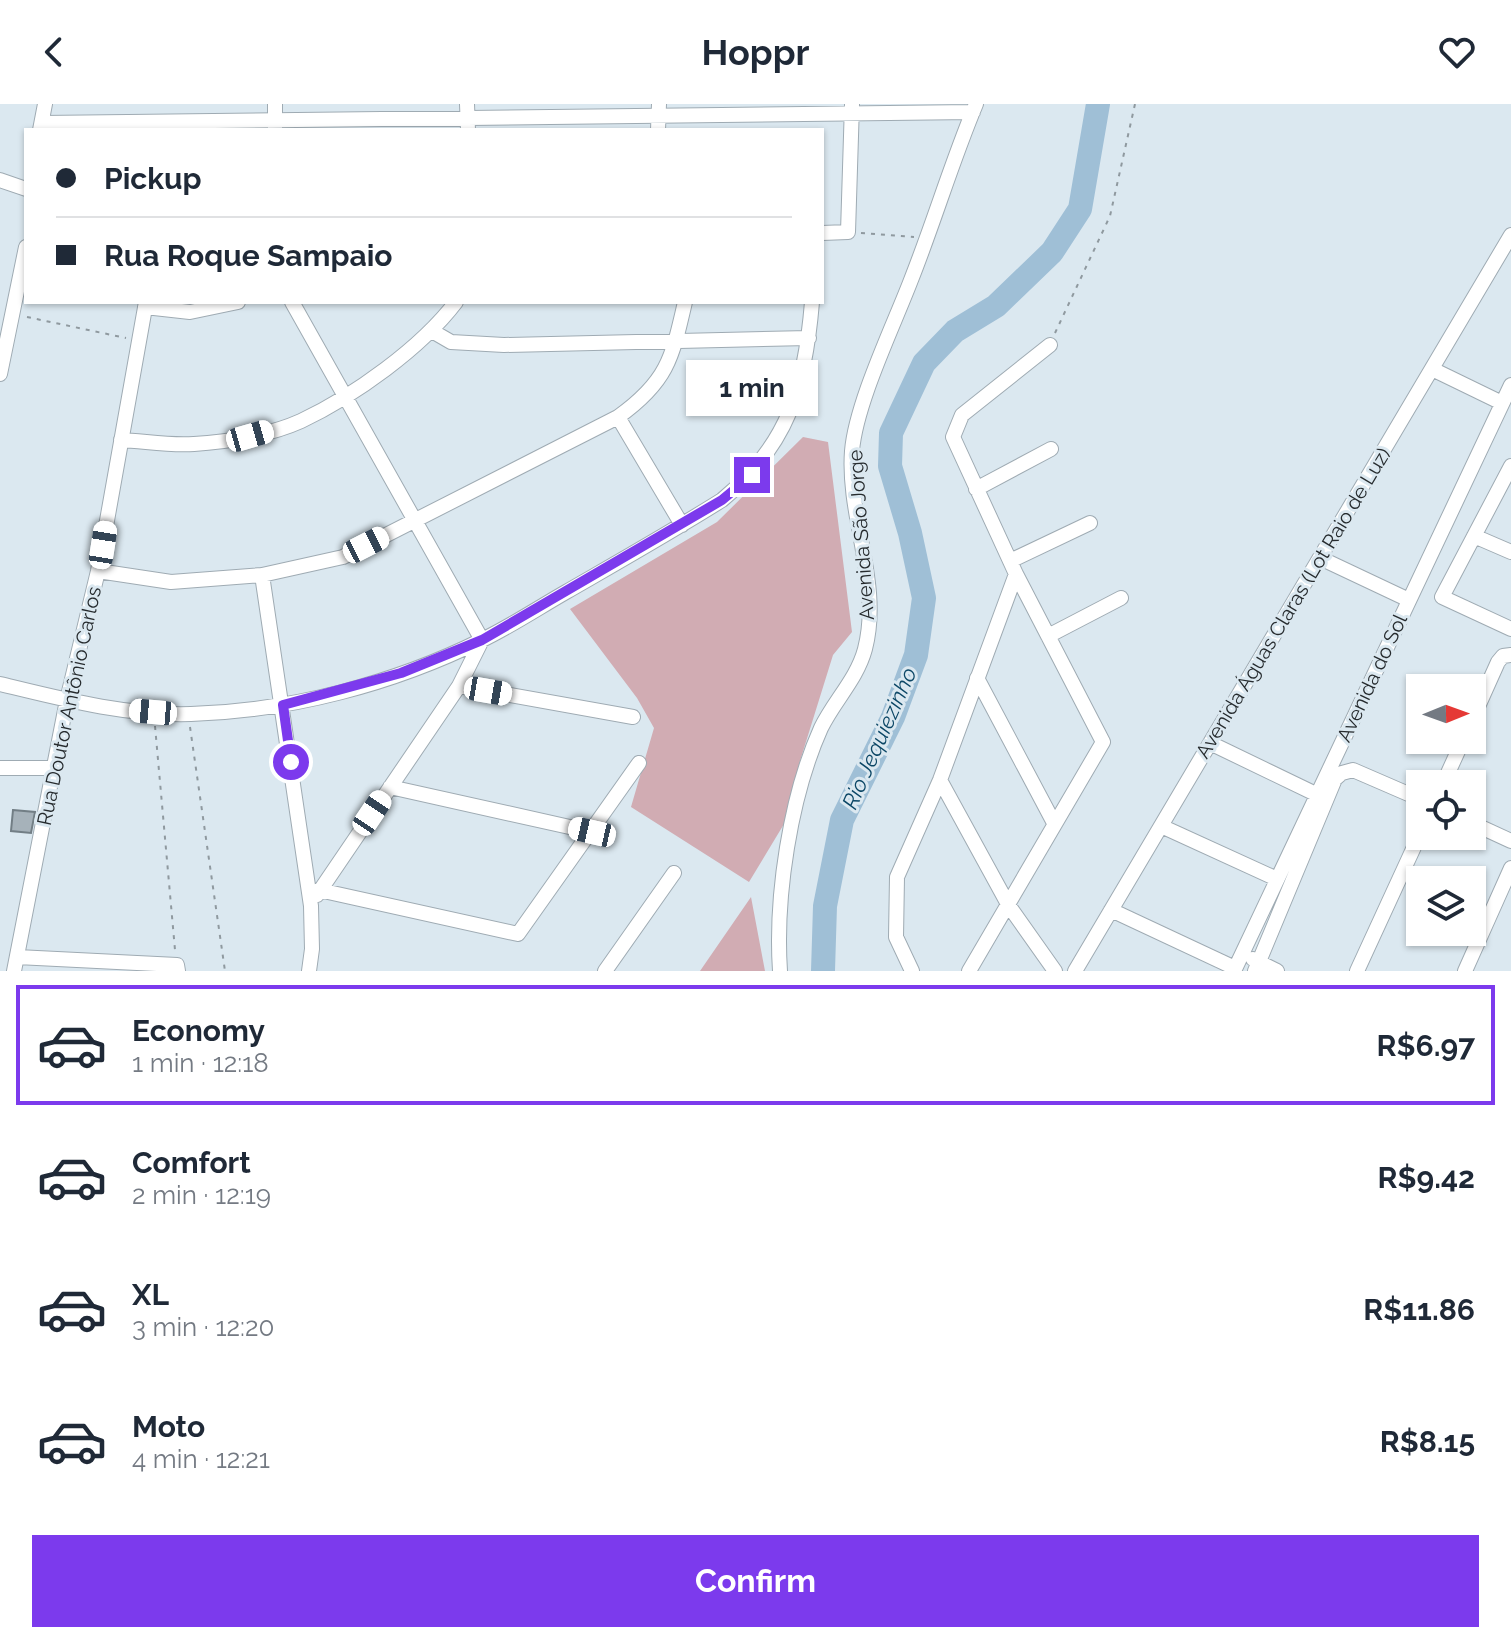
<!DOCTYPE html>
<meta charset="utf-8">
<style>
body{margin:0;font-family:Raleway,sans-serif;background:#f2f2f3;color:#1f2937;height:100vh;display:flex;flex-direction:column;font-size:30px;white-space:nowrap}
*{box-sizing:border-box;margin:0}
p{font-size:26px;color:#747a83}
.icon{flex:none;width:44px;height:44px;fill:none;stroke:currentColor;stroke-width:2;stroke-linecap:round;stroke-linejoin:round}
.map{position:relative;height:867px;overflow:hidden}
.drawer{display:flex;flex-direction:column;background:#fff;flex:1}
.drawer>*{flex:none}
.top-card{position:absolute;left:24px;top:24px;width:800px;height:176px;border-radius:0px;box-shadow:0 2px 6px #0004;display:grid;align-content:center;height:176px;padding:0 32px;background:#fff}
.needle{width:52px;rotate:89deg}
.buttons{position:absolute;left:1406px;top:570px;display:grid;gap:16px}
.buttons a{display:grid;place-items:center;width:80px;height:80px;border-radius:0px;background:#fff;box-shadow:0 2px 6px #0004;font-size:40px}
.end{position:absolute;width:36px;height:36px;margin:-18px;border:10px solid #7c3aed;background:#fff;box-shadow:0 0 0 4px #fff}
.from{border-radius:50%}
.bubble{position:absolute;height:56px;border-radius:0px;background:#fff;box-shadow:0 2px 6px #0004;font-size:26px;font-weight:700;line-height:56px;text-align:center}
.car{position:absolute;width:24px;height:48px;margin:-24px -12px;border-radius:10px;box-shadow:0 0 6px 2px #0007;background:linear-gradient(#fff 24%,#345 0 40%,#fff 0 76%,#345 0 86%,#fff 0)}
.top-card b{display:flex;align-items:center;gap:28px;height:76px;font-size:30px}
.top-card b+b{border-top:2px solid #e0e1e3}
.top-card i{width:20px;height:20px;background:#1f2937}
ul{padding:14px 0 0;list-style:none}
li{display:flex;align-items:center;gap:24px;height:120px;margin:0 16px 12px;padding:0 16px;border:4px solid transparent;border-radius:0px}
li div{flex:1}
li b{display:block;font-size:30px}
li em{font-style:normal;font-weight:700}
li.current{border-color:#7c3aed}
li>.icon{width:72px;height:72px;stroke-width:1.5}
.button{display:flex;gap:16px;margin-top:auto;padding:16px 32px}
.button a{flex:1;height:92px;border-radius:0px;background:#7c3aed;color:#fff;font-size:32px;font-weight:700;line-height:92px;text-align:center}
header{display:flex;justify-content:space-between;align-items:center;height:104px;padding:0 32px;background:#fff;font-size:36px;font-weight:700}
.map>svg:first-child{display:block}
.green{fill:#d1acb3}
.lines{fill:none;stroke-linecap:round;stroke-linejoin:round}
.river{stroke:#9fbfd6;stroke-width:24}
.building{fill:#a6b2ba;stroke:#727e85;stroke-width:2}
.minor-casing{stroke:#9fabb3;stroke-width:16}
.path{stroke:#8f999f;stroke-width:2;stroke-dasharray:4 6;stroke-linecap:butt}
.minor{stroke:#fff;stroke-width:14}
.route{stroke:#7c3aed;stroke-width:10}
.labels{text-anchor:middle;stroke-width:6;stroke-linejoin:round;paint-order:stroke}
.street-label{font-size:20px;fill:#262b2e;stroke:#dbe8f0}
.water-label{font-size:22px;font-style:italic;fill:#0c4766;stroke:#dbe8f0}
</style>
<header><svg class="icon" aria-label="back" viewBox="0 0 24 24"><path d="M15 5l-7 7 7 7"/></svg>Hoppr<svg class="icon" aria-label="heart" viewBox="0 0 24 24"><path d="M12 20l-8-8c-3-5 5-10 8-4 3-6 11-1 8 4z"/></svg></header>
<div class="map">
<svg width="1511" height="867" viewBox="0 0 1511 867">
<rect width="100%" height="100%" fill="#dbe8f0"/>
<path class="green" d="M803,333L828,338L852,528L833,551L800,657L784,720L749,778L631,703L654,624L637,594L570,505L717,418Z
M751,793L765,867H700Z"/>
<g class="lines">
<path class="river" d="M823,867L825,802L842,716L893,613L916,551L924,494L910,429L890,362L891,329L924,259L955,227L996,202L1052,148L1080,105L1098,0"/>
</g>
<path class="building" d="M13,706L35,708L31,729L11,727Z"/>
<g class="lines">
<g class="minor-casing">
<path id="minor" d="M275,0V26
M467,0L468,26
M42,19L973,8
M40,26L45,0
M658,26L659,0
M0,76L26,85
M822,129L848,128L852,0
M292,198L482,536
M145,203L190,208L238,198
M432,227L451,238L504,241L809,234
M1432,265L1502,299
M0,270L26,143
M618,313L682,421
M121,336C144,337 170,342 194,340C228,338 270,331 301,317C354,292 421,244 456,198
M1511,362L1442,493L1511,525
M976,385L1051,345
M1474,432L1511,448
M1320,454L1409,496
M1010,457L1090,419
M98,467L171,478L262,471L343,453L618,313C667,278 672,255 685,198
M262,471L311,802L312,845L309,867
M1048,532L1121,494
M977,574L1054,719
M0,580C62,595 126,612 191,610C290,607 393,580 482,536C511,522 538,504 566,488C618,458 671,428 722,396C789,340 805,283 812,198
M459,582L633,613
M1472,616L1498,558L1503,552L1511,551
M1210,639L1324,694
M0,664H55
M940,676L1009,802L1055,867
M1443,680L1463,636
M390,683L592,728
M1472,719L1511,737
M1161,722L1277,775
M319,786L518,830L639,659
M317,791L459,582L482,536
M1111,806L1235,864
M17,853L177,861L178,867
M1253,855L1277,867
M14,867L67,596L98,467L146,198
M605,867L674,769
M780,867C775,793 790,693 821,624C834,597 857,575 865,545C882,480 847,413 852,347C856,299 893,223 911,176C934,118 952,57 976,0
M912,867L896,833L897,773L940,676L1016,470L953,333L962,311L1050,241
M969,867L1103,638L1016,470
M1075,867L1511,131
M1234,867L1511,281
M1255,867L1335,675L1342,669L1353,666L1420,695
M1357,867L1420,730
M1465,867L1511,764"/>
</g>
<path class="path" d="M861,129L914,133
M27,213L126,234
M1055,229L1110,112L1135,0
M155,622L175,846
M190,623L225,867"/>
<use href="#minor" class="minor"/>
</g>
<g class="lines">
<path class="route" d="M291,658L283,601L401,569L482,536L722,396L752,371"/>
</g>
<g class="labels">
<g class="street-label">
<text transform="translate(861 431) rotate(-94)" y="7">Avenida São Jorge</text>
<text transform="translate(1293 499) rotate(-59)" y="7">Avenida Águas Claras (Lot Raio de Luz)</text>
<text transform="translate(1372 574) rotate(-65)" y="7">Avenida do Sol</text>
<text transform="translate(69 602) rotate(-78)" y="7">Rua Doutor Antônio Carlos</text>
</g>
<g class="water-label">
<text transform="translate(879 634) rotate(-66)" y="8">Rio Jequiezinho</text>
</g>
</g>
</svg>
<div class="buttons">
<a><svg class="needle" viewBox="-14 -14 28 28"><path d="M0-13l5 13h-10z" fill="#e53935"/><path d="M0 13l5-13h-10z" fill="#747a83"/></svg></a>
<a><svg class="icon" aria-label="locate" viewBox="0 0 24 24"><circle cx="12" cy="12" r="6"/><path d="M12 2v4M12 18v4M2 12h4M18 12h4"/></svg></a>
<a><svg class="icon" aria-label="layers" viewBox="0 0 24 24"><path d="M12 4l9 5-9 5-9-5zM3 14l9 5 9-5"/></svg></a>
</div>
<i class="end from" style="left:291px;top:658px"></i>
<i class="end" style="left:752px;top:371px"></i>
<div class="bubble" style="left:686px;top:256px;width:132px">1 min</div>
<i class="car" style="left:250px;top:332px;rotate:74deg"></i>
<i class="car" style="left:103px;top:441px;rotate:9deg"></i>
<i class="car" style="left:366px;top:441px;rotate:63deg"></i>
<i class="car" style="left:488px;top:587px;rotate:100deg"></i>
<i class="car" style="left:153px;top:608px;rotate:275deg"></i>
<i class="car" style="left:372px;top:709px;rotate:34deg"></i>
<i class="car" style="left:592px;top:728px;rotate:283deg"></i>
<div class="top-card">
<b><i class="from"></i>Pickup</b>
<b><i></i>Rua Roque Sampaio</b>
</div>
</div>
<section class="drawer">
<ul>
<li class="current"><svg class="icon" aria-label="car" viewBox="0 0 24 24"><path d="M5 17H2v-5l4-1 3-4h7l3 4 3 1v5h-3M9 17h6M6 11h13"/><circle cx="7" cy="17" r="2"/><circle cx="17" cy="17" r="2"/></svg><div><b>Economy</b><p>1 min · 12:18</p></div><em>R$6.97</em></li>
<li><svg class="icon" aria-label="car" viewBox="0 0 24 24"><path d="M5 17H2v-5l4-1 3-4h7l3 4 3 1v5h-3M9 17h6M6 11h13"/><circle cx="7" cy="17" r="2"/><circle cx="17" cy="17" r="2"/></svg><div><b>Comfort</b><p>2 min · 12:19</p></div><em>R$9.42</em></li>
<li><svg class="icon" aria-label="car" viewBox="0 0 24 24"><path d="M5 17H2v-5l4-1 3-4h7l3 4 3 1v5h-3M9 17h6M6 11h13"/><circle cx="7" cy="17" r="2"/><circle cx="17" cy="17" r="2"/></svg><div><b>XL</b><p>3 min · 12:20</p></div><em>R$11.86</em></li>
<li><svg class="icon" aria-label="car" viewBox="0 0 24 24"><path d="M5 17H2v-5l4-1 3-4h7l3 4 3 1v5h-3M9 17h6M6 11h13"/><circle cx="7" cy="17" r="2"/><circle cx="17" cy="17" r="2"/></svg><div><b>Moto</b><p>4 min · 12:21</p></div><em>R$8.15</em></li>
</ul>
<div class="button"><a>Confirm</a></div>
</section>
